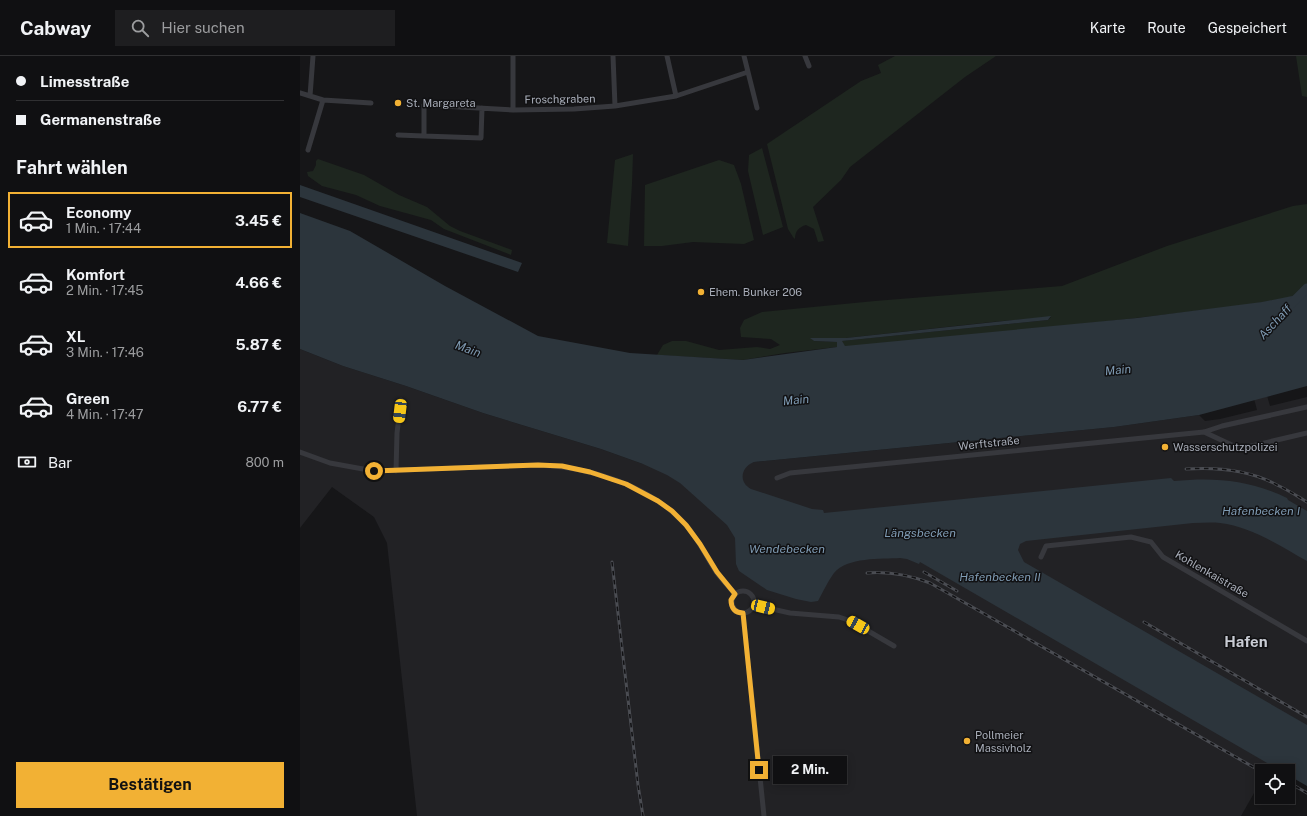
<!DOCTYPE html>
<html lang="de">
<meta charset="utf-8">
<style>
body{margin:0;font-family:"Public Sans",sans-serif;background:#1e1e20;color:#f1f3f6;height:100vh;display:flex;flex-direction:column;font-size:15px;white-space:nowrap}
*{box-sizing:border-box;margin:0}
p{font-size:13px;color:#9c9d9f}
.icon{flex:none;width:22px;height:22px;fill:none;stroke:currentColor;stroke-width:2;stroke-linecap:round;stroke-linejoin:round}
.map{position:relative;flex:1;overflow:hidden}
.sheet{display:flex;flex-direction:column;background:#101012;width:300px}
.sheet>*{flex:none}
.guide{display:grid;align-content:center;height:88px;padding:0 16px;background:#101012}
.fabs{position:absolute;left:955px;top:708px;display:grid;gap:8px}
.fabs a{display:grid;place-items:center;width:40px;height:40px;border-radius:0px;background:#101012;box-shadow:0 2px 10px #0003,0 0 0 1px #303032;font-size:20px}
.end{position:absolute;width:18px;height:18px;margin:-9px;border:5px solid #f2b134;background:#111;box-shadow:0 0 0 2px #111}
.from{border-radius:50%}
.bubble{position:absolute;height:28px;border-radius:0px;background:#101012;box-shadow:0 2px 10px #0003,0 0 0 1px #303032;font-size:13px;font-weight:700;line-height:28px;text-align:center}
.car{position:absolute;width:12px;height:24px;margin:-12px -6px;border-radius:5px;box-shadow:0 0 3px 1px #0007;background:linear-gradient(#f5c518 24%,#345 0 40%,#f5c518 0 76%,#345 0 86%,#f5c518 0)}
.guide b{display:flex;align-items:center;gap:14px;height:38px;font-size:15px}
.guide b+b{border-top:1px solid #303032}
.guide i{width:10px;height:10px;background:#f1f3f6}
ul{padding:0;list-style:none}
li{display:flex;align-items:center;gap:12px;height:56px;margin:0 8px 6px;padding:0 8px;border:2px solid transparent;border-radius:0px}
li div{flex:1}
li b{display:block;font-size:15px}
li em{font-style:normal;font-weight:700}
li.current{border-color:#f2b134}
li>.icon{width:36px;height:36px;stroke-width:1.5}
h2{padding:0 16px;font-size:18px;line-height:48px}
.pay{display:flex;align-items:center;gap:10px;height:44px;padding:0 16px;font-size:15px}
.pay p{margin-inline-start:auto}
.primary-button{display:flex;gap:8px;margin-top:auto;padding:8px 16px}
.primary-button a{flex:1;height:46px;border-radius:0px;background:#f2b134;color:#111;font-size:16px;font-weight:700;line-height:46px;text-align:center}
header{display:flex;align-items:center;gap:24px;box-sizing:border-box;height:56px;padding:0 20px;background:#101012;border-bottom:1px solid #303032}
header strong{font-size:19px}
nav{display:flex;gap:22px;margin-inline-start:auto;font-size:14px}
.search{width:280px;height:36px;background:#1e1e20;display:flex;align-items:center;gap:10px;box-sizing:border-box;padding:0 14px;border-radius:0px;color:#9c9d9f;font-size:15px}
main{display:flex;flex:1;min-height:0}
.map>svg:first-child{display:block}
.built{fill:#222225}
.green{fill:#1e261f}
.water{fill:#2c353c}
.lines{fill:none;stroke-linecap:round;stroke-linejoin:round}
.river{stroke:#2c353c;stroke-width:9}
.street{stroke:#37383d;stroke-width:5}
.rail-casing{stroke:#4a4c52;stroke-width:3}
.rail{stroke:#111113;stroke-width:1.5;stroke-dasharray:4.5;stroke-linecap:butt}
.route{stroke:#f2b134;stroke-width:5}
.poi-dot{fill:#f2b134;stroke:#111113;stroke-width:1.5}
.labels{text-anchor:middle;stroke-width:3;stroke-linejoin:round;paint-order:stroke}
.street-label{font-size:11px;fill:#a8adb8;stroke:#111113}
.poi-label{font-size:11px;fill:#a8adb8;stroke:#111113;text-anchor:start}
.water-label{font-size:12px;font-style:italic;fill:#7f9bb3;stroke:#111113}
.district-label{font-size:15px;font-weight:bold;fill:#c9ccd4;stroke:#111113}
</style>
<header>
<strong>Cabway</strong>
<div class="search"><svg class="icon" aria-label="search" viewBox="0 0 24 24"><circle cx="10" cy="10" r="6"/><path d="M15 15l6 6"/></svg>Hier suchen</div>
<nav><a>Karte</a><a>Route</a><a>Gespeichert</a></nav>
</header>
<main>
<section class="sheet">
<div class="guide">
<b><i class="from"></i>Limesstraße</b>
<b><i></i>Germanenstraße</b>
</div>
<h2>Fahrt wählen</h2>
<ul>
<li class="current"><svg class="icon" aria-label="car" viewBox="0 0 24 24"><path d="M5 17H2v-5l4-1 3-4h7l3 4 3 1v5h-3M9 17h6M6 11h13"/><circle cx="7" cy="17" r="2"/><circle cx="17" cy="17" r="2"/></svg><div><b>Economy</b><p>1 Min. · 17:44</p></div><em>3.45 €</em></li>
<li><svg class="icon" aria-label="car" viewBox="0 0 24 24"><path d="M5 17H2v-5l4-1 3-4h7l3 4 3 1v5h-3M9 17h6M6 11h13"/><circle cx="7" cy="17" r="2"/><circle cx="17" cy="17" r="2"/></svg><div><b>Komfort</b><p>2 Min. · 17:45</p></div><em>4.66 €</em></li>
<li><svg class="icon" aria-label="car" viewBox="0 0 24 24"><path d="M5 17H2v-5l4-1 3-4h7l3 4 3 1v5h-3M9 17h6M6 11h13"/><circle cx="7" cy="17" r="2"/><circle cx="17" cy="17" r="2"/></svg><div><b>XL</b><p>3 Min. · 17:46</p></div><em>5.87 €</em></li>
<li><svg class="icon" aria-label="car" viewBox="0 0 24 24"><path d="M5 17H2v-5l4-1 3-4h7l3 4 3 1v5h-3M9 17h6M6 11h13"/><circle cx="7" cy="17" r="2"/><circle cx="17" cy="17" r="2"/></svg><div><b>Green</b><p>4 Min. · 17:47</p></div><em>6.77 €</em></li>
</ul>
<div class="pay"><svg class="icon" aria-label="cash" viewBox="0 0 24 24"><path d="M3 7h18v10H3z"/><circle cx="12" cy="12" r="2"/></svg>Bar<p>800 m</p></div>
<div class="primary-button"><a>Bestätigen</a></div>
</section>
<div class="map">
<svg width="1007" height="760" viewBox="0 0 1007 760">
<rect width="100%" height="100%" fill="#161618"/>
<path class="built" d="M0,293L43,310L106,330L183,357L301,393L343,408H448L454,406L814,371L899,359L905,365L920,363L957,354L953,339L966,336L970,350L1007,341V709L979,693L967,715H962V723L941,760H117L87,487L74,461L32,431L0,472Z"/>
<path class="green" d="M595,0H696L665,21L550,111L541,124L513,151L524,185L518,186L514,173L506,169C499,171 495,175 495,183L493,181L488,173L467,88L561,25L581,17L578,9Z
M996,0H1007V41L1002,40Z
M462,92L483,171L463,179L448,115L449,99Z
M333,98L332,128L328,190L307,187L315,104Z
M18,103L64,119L99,139L127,151L150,170L160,175L212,194L211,199L144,173L131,164L80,150L56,139L22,130L8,120L7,116L13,115L16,109V105Z
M419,104L434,109L441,128L454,184L444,188L393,186L362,190H344L345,129Z
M1007,148V237C963,249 915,252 870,258C762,271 653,280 545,291L541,285L748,264L751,261L692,266L546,282H511L514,285L537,286V291L485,297L443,304L357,299L363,289L372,285H386L419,294L457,291L470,293L480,289L471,283L441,281L440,272L444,264L462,256L575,245L762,230L867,190L993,150Z"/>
<path class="water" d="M0,129L222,207L218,216L0,141Z
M0,157L50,175L145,230L238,280L330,297L443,304L537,291V286L514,285L510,282H546L751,260L748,264L542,285L545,290L837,262L962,246L1007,237V330L899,359L814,371L454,406C441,411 438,426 451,433L512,453L523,454L524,457L871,422L874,425C916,421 949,424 987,442L988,444L1007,455V505C980,490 952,471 920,467C911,466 902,467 893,467L726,485L720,488L718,494L724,506L1007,669V730L988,719V715H981L620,506L619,508L607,503L600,502C581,503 547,501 534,517C528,525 523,536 518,545L511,546L496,543L467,534L439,515L436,508L435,482L427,469L380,427L367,419L343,408L301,393L183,357L106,330L43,310L0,293Z"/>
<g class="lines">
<path class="river" d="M991,248L1007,232"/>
<path class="street" d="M313,0L315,50
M367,0L376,40
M444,0L457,52
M505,0L509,10
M0,37L23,44L71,47
M10,40L13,0
M213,54V0
M98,79L124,80V49L213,54L274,53L315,50L376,40L448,16
M124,80L181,82L182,52
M8,94L23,44
M904,376L934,390L943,392L1007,377
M0,396L30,407L74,415L238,409C290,411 349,429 385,468C398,482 406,501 417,517C422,524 429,531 435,538
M96,415L97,377L101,344
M477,422L490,417L904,376L922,370L1007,351
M741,501L746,490L831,481L851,486L863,501L1007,585
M432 546a11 11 0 1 1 22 0a11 11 0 1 1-22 0Z
M454,549L490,557L539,561L551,565L594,590
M443,557L464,760"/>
<g class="rail-casing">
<path id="rail" d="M886,413C917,411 950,414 977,429C988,434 997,440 1007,446
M312,506L338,729L343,760
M624,516L657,535
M567,517C590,515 609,519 630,527L962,716
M844,566L1007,661
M988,726L1007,737"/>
</g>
<use href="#rail" class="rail"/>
</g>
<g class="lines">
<path class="route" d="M74,415L238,409L262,410L290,416L326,428L358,445L372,455L386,469L400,488L417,516L435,538L431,544C431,552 435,557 443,557L459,714"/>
</g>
<g class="poi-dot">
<circle cx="98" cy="47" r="4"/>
<circle cx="401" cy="236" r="4"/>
<circle cx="865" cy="391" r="4"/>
<circle cx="667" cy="685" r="4"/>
</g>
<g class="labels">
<g class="street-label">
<text transform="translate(260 43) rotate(-1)" y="4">Froschgraben</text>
<text transform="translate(689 387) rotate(-6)" y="4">Werftstraße</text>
<text transform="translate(912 518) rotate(30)" y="4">Kohlenkaistraße</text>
</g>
<g class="poi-label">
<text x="106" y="51">St. Margareta</text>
<text x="409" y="240">Ehem. Bunker 206</text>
<text x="873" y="395">Wasserschutzpolizei</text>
<text x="675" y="683">Pollmeier<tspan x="675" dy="13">Massivholz</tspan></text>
</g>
<g class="water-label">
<text transform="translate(975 266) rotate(-47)" y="4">Aschaff</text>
<text transform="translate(168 293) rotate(20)" y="4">Main</text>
<text transform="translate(818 314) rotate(-5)" y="4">Main</text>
<text transform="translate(496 344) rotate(-5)" y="4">Main</text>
<text x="961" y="459">Hafenbecken I</text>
<text x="620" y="481">Längsbecken</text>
<text x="487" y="497">Wendebecken</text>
<text x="700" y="525">Hafenbecken II</text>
</g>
<g class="district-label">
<text x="946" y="591">Hafen</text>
</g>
</g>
</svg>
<div class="fabs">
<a><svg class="icon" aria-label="locate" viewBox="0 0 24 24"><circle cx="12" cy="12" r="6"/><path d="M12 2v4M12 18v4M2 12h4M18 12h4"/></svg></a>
</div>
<i class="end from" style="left:74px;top:415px"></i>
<i class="end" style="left:459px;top:714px"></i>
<div class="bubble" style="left:473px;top:700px;width:74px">2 Min.</div>
<i class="car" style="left:100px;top:355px;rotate:187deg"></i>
<i class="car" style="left:463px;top:551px;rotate:103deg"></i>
<i class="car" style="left:558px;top:569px;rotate:299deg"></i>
</div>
</main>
